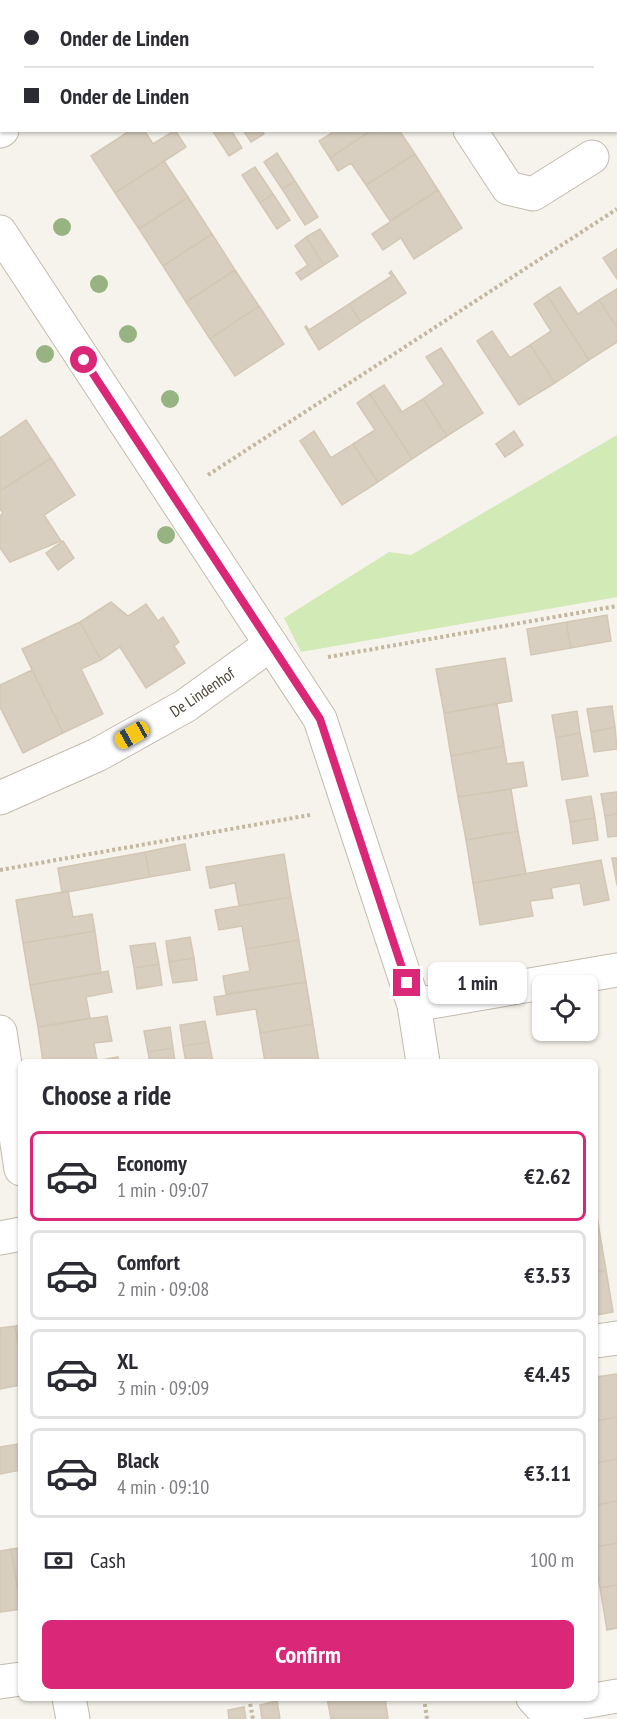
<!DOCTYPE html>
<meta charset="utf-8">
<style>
body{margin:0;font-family:"PT Sans Narrow",sans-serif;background:#f2f2f3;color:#2b2b33;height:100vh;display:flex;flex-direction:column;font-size:22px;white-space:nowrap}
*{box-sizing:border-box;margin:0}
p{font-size:20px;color:#7c7c81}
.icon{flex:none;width:33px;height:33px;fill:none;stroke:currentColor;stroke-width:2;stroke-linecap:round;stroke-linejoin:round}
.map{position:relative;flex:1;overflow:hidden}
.details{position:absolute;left:18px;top:1059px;width:580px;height:642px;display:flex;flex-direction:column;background:#fff;border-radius:9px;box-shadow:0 2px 4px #0004}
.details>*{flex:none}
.banner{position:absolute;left:0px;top:0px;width:618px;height:132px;box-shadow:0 2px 4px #0004;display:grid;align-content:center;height:132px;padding:0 24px;background:#fff}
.controls{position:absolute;left:532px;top:975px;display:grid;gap:12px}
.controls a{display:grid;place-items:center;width:66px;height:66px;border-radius:9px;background:#fff;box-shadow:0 2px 4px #0004;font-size:30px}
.end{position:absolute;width:27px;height:27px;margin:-14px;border:8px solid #db2777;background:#fff;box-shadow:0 0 0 3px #fff}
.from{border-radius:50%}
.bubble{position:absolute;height:42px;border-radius:9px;background:#fff;box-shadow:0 2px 4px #0004;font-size:20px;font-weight:700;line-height:42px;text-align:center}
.car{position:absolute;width:18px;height:36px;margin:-18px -9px;border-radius:8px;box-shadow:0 0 4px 2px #0007;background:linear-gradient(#f5c518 24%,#345 0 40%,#f5c518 0 76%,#345 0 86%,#f5c518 0)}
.banner b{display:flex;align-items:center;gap:21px;height:57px;font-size:22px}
.banner b+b{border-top:2px solid #e1e1e2}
.banner i{width:15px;height:15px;background:#2b2b33}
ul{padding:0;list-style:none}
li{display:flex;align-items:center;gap:18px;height:90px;margin:0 12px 9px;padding:0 12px;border:3px solid #e1e1e2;border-radius:9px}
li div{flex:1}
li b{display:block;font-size:22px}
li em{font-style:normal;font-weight:700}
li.active{border-color:#db2777}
li>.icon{width:54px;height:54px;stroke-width:1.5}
h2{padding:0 24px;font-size:27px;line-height:72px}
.pay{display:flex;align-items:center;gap:15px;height:66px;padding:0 24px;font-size:22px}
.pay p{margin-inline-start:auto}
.action{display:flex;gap:12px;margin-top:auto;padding:12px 24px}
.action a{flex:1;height:69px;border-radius:9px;background:#db2777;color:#fff;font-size:24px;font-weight:700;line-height:69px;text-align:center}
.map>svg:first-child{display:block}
.grass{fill:#d2eab5}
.building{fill:#d8cfc1;stroke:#d3c7b4;stroke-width:1.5}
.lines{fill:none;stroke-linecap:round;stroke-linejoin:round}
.minor-casing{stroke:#c2bbae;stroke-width:35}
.path{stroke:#c4b79f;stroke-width:4;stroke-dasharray:3 3;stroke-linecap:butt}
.minor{stroke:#fff;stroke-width:33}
.tree{fill:#97b381}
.route{stroke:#db2777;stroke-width:8}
.labels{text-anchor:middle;stroke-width:4.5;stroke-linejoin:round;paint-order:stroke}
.street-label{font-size:16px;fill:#4b4439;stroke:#fff}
</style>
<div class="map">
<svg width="617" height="1719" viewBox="0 0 617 1719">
<rect width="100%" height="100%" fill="#f6f3ec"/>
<path class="grass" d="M617,435V597L301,652L284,618L389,552L411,555Z"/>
<path class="building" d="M0,0H46L2,2V19Z
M572,0H617V19L616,2H570Z
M131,130H144L153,144L175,130L186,147L115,193L91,156Z
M212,130H231L242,148L229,156Z
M243,130H261L264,134L251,142Z
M331,130H372L330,158L319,141L332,133Z
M372,130H399L415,154L366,185L351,163L338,171L330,158Z
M277,153L295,181L282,189L264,162Z
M415,154L438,190L390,221L366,185Z
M164,161L188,197L139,229L115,193Z
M255,167L273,194L260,203L242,175Z
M295,181L318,217L305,225L282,189Z
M438,190L462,228L414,259L401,238L383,250L372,234Z
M273,194L290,220L277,229L260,203Z
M188,197L212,234L163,266L139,229Z
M320,229L338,256L324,265L306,237Z
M212,234L235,270L186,302L163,266Z
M306,237L324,265L301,280L296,273L308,265L295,246Z
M617,249V279L603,258Z
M235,270L259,306L210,339L186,302Z
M391,271L406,293L361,322L349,304L392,276L389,273Z
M560,287L578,314L599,300L617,327V342L589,360L547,295Z
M617,289V327L599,300Z
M547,295L589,360L555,383L530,345L551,331L534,304Z
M349,304L361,322L319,350L305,327L306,326L309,330Z
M259,306L284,344L235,376L210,339Z
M492,331L510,358L530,345L555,383L519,405L477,341Z
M441,348L483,413L447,436L423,399L444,384L426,357Z
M384,385L402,412L423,399L447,436L412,459L370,394Z
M370,394L412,459L378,482L353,444L375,430L357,403Z
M26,420L51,458L0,491V438Z
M314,431L331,458L353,444L378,482L342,505L300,441Z
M514,431L523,445L505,457L496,444Z
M51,458L75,495L44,515L61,541L10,562L0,548V516L3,513L0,509V491Z
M63,541L74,558L58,570L46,553Z
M111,602L128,616L146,604L158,621L163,617L179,642L174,646L185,663L146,688L120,647L101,660L80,622Z
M607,615L611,641L571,648L566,622Z
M80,622L101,660L81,669L103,714L63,733L22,649Z
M566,622L571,648L531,655L527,629Z
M505,658L512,701L444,713L436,669Z
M32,670L63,733L23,753L1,709H0V685Z
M497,704L504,746L451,756L444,713Z
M612,706L615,727L591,732L587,709Z
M577,711L580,733L556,738L552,715Z
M615,727L617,749L594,752L591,732Z
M580,733L588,776L562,780L556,738Z
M504,746L507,764L523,762L527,786L458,797L451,756Z
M511,789L518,831L466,840L458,797Z
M617,792V814L605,816L601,794Z
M591,796L595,818L570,822L566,800Z
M617,814V836L608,837L605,816Z
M595,818L598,840L573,844L570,822Z
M518,831L526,874L473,883L466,840Z
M185,844L190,870L150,877L145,852Z
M145,852L150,877L62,893L58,868Z
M284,854L291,897L239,906L235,883L210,888L206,867Z
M612,858H617V885Z
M601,860L609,900L584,905L580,883L551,888L553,898L530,901L533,916L480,925L473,883Z
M68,891L73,917L92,914L95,931L23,943L16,900Z
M291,897L299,940L246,949L242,926L219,930L215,910Z
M95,931L101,973L30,985L23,943Z
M190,937L194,958L169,962L166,941Z
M299,940L306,982L226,994L223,976L250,971L246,949Z
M155,943L159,964L134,968L130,946Z
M194,958L197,980L173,983L169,962Z
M159,964L162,985L137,989L134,968Z
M108,971L112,992L86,997L90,1018L38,1027L30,985Z
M306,982L313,1024L260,1033L256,1009L217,1015L214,997Z
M107,1016L112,1041L94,1043L97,1061L43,1062L38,1027Z
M205,1021L209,1042L183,1046L180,1025Z
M313,1024L319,1062H265L260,1033Z
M170,1027L173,1048L148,1052L144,1031Z
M209,1042L213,1062H186L183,1046Z
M173,1048L175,1062H150L148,1052Z
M118,1057L119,1062H91L97,1061Z
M596,1208L599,1229L596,1230Z
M599,1229L606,1270L596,1272V1230Z
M606,1270L613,1312L596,1315V1272Z
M21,1325V1359L15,1326Z
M15,1326L21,1359V1385L0,1389V1328Z
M617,1374V1417L596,1421V1377Z
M617,1417V1459L596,1463V1421Z
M18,1444L21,1470L0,1474V1447Z
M617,1459V1501L596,1505V1463Z
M617,1501V1543L596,1547V1505Z
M617,1543V1585L600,1588L596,1564V1547Z
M21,1548V1607L11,1549Z
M11,1549L21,1609L0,1612V1551Z
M617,1585V1628L607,1630L600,1588Z
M327,1698H385L388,1719H331Z
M277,1701L280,1719H262L260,1705Z
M244,1707L246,1719H229L228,1710Z"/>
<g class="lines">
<g class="minor-casing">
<path id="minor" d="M384,0L385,2
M206,2L209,0
M470,130L508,188L533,194L592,157
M0,131L2,130
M0,232L320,719L414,1005L423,1062
M0,798L97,755L185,706L271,644
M414,1005L617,970
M0,1032L21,1169
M0,1238L21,1234
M596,1341L617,1338
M0,1682L21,1679
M69,1698L73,1719
M533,1698L543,1709L617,1696"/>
</g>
<path class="path" d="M208,475L617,209
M328,657L617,606
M0,870L310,815
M249,1698L253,1719
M424,1698L427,1719"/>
<use href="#minor" class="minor"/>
</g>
<g class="tree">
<circle cx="62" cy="227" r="9"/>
<circle cx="99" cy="284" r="9"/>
<circle cx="128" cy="334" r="9"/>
<circle cx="45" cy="354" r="9"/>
<circle cx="170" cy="399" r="9"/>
<circle cx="166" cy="535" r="9"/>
</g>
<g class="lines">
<path class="route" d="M84,360L320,719L407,983"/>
</g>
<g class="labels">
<g class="street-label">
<text transform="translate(202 692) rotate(-34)" y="6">De Lindenhof</text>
</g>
</g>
</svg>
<div class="controls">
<a><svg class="icon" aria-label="locate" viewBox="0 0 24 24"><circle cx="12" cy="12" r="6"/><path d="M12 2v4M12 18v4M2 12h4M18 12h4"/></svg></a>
</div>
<i class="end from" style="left:84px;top:360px"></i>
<i class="end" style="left:407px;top:983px"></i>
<div class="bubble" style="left:428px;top:962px;width:99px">1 min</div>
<i class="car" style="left:132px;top:735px;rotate:241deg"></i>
<div class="banner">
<b><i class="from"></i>Onder de Linden</b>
<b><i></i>Onder de Linden</b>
</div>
<section class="details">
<h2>Choose a ride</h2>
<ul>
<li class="active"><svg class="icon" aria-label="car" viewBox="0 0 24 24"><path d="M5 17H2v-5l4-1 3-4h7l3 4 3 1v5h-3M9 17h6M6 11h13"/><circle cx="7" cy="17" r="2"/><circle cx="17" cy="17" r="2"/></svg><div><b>Economy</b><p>1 min · 09:07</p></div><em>€2.62</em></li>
<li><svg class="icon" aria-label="car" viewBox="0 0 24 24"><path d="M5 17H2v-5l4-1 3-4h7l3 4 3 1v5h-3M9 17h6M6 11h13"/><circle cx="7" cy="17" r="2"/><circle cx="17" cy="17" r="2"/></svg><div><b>Comfort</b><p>2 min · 09:08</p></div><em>€3.53</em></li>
<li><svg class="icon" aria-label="car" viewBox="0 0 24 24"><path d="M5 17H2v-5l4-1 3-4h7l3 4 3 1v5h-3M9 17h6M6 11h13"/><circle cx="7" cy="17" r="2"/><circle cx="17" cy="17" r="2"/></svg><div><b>XL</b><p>3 min · 09:09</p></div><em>€4.45</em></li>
<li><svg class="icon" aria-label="car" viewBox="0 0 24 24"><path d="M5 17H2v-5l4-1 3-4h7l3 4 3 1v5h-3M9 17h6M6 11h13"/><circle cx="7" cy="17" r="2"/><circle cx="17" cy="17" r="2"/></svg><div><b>Black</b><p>4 min · 09:10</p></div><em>€3.11</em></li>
</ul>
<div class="pay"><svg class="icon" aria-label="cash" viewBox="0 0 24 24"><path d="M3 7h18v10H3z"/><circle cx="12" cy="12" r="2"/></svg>Cash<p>100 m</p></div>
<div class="action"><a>Confirm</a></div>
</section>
</div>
